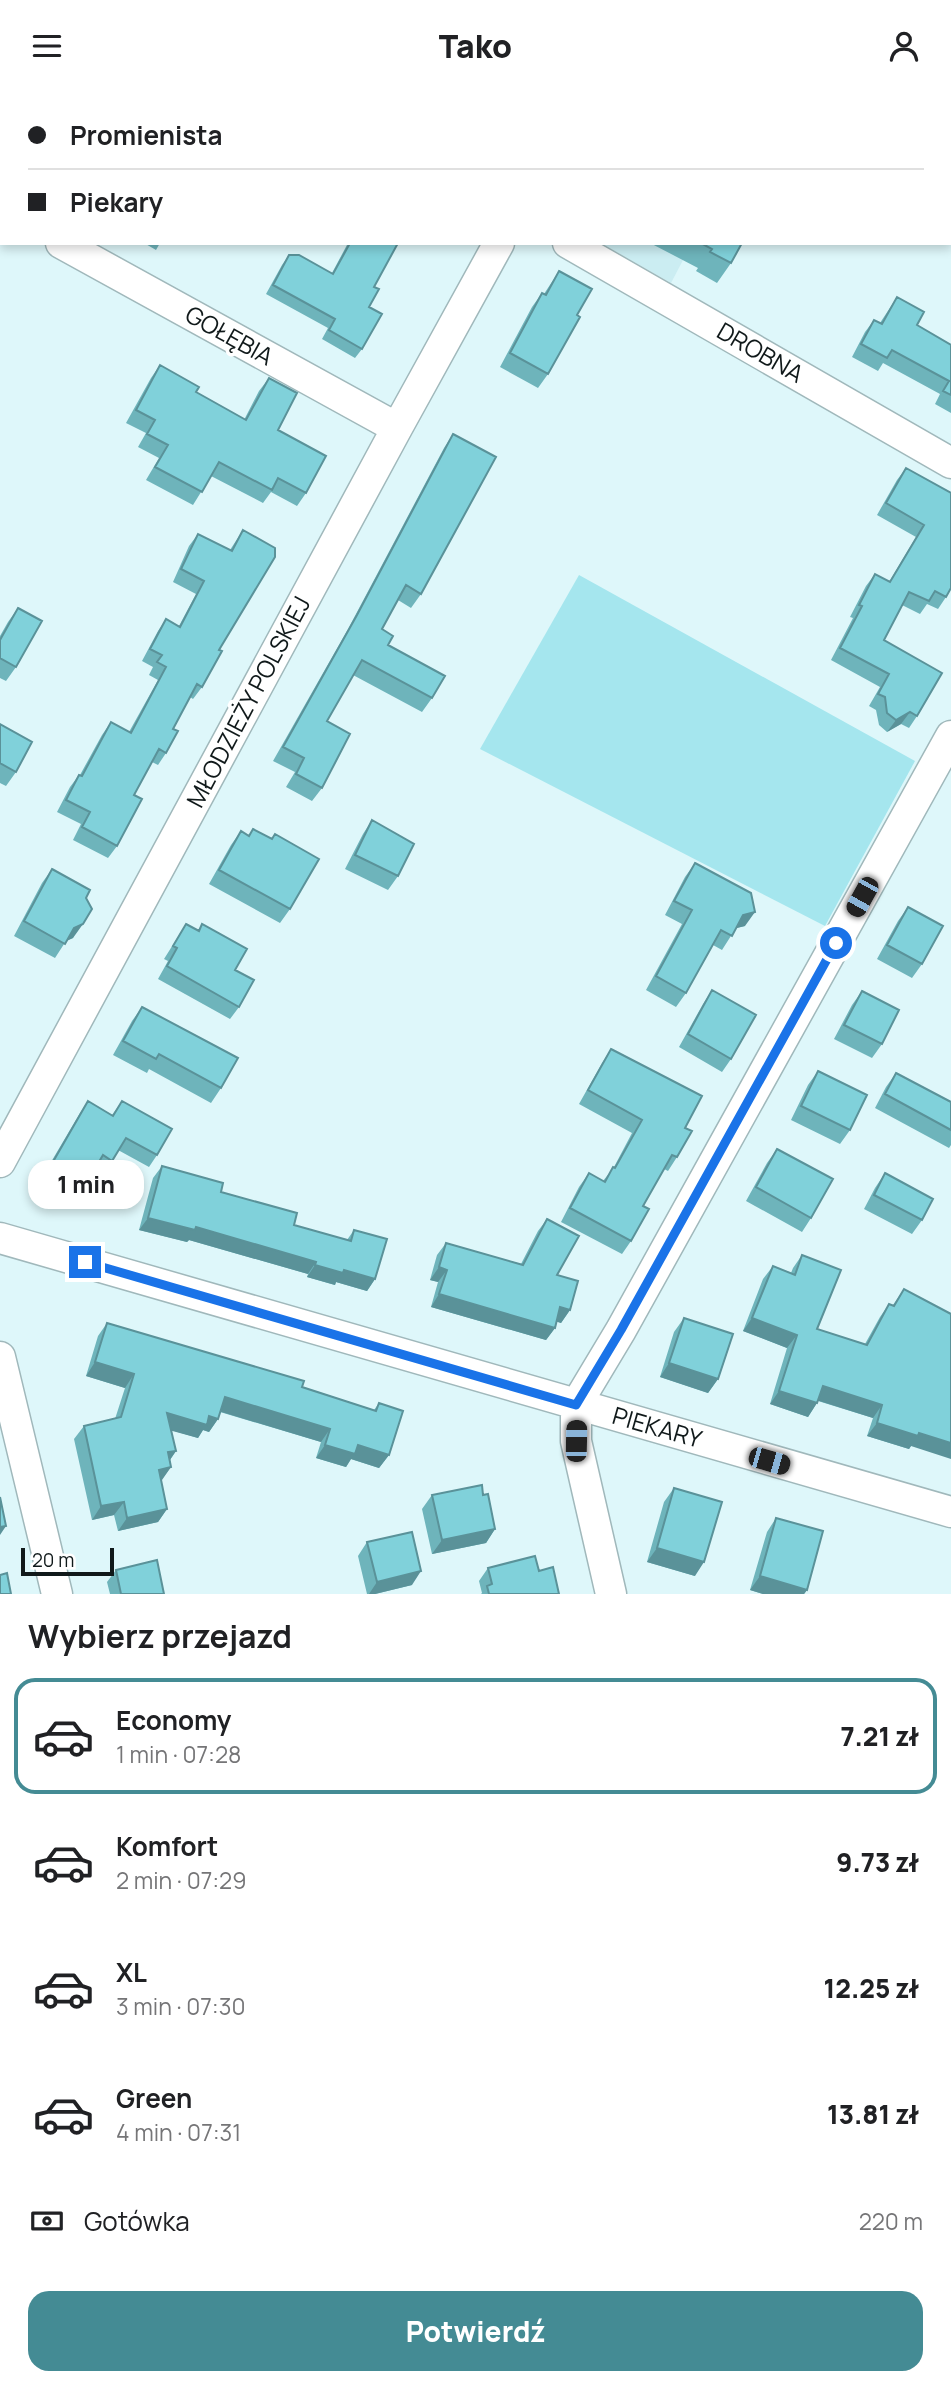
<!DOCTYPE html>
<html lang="pl">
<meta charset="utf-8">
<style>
body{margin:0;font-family:Manrope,sans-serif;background:#f6f6f6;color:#202124;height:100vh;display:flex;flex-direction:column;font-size:26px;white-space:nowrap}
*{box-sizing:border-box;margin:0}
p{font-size:23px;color:#757577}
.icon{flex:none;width:38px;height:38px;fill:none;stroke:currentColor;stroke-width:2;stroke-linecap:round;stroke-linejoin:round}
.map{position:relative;height:1503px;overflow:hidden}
.sheet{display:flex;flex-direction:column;background:#fff;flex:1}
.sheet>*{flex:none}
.top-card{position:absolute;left:0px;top:0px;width:952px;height:154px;box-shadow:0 4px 10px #0003;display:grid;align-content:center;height:154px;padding:0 28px;background:#fff}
.scale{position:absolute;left:21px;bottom:18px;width:93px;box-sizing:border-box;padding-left:7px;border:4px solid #10191a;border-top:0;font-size:19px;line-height:24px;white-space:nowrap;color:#10191a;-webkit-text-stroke:5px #fff;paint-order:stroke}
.end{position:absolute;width:32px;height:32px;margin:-16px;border:9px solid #1a73e8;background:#fff;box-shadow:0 0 0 4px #fff}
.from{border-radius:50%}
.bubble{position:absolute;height:49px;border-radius:21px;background:#fff;box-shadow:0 4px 10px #0003;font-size:23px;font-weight:800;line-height:49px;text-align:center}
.car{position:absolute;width:21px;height:42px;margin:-21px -10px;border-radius:9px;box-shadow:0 0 5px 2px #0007;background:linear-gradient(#222 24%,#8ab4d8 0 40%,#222 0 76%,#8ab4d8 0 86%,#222 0)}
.top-card b{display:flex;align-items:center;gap:24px;height:66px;font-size:26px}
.top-card b+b{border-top:2px solid #e0e0e0}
.top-card i{width:18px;height:18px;background:#202124}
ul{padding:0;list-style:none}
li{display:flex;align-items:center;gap:21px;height:116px;margin:0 14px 10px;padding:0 14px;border:4px solid transparent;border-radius:21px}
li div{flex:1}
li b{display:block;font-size:26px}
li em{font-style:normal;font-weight:800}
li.on{border-color:#448b94}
li>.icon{width:63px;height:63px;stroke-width:1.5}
h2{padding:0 28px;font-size:32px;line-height:84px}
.pay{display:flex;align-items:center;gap:18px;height:77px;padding:0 28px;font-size:26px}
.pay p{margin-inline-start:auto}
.action{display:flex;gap:14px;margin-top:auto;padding:14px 28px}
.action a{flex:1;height:80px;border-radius:21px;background:#448b94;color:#fff;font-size:28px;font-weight:800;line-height:80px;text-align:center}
header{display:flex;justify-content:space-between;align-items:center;height:91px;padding:0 28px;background:#fff;font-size:32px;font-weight:800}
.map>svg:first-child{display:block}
.built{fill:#cbedf2}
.green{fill:#a5e6ee}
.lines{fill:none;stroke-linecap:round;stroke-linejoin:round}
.minor-casing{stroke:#a0b8bb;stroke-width:33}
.minor{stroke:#fff;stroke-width:30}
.wall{fill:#6eb4bb}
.shaded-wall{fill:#5a9299}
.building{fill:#80d1da;stroke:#5a9299;stroke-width:2}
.route{stroke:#1a73e8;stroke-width:9}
.labels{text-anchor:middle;stroke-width:7;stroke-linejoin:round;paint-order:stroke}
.street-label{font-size:24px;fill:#10191a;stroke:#fff}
</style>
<header><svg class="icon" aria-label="menu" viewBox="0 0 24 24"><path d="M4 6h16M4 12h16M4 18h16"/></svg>Tako<svg class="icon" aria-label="person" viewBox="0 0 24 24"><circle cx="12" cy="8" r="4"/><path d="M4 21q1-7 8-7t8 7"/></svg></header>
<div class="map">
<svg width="951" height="1503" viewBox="0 0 951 1503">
<rect width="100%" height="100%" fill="#def7fa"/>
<path class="built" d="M601,152H692L671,192Z"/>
<path class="green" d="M579,484L915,670L825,835L480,658Z"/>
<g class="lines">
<g class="minor-casing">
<path id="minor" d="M0,2L1,0
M581,2L582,0
M0,119L2,120
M61,152L397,337
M568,152L951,372
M0,1071L397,337L499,152
M0,1147L951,1421
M0,1266L57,1503
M611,1503L576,1350V1314L621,1239L951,645"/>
</g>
<use href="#minor" class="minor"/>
</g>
<path class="wall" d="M756,0H905L904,2H757Z
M144,152H160L156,159Z
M348,152H398L374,196L369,216L362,258L355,267L322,248L328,237L266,203L282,174L289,164L332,182Z
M650,152H742L731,172L717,192L696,180L698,177Z
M559,180L577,224L548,283L538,297L500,276L532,216L542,202L544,203Z
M897,206L917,234L951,254V322L935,313L940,303L883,272L878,280L852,266L865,241L874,229L880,232Z
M160,274L196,301L244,329L259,300L269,287L278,339L306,402L297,415L271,401L263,412L211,385L193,414L146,389L159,367L138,356L146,342L126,332L151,287Z
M453,343L421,503L411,517L398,509L382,538L388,554L432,607L422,621L353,584L327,630L322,697L312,710L286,696L295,681L273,670L348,538L444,357Z
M906,377L946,506L938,518L927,513L920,523L902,514L884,549L917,625L909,637L901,633L887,641L879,634L876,619L869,615L880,596L831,569L853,527L850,526L866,495L875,483L889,491L916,446L877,424L897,389Z
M243,439L219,559L202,596L193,608L190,606L173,638L166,662L158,674L152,671L134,704L117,755L108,767L73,749L81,733L57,721L70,696L79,684H80L102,644L111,631L129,641L158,589L149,584L153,576L142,570L158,540L166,528L179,535L196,503L173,491L189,455L198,443L230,459Z
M18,517L16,576L6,590L0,587V545L8,531Z
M0,633L16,681L6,695L0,692Z
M372,729L398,785L388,799L345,778L363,743Z
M253,738L271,748L275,743L290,818L280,832L209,793L231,754L241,740L249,745Z
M695,772L745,835L736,837L722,859L713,854L686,902L676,916L646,899L682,833L665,824L685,786Z
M52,778L86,807L73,847L66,850L55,867L14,845L42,792Z
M908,816L922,873L912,887L877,868L898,830Z
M186,833L198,840L202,833L235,879L239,916L230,928L158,888L168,870L164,868Z
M712,899L731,968L722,981L679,956L703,913Z
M862,900L882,953L872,967L834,948L852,914Z
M142,916L221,997L211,1012L149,978L147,982L113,964L132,930Z
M611,958L685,1037L677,1066L668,1080L664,1078L643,1115L631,1150L622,1163L561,1131L579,1096L589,1082L603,1090L614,1076L632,1042L579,1013L602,972Z
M818,980L850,1039L840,1053L791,1029L808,994Z
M896,982L951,1011V1054L949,1057L875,1017L886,996Z
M88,1010L112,1024L122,1010L157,1064L149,1076L118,1059L104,1082L95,1077L70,1117L38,1099L43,1090L41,1088L80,1022Z
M777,1058L811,1127L802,1141L746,1110L767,1072Z
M162,1075L294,1134L347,1149L354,1139L375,1188L367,1200L336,1191L335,1194L307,1186L308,1183L189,1149L187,1151L139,1139L153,1087Z
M885,1082L922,1129L912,1143L864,1118L875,1097Z
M547,1128L557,1184L570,1219L561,1232L556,1230L555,1237L546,1249L431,1216L438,1191L430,1189L437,1164L446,1152L521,1173L538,1140Z
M802,1164L817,1238L865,1253L880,1226L889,1213L893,1214L904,1198L911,1355L909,1358L867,1345L873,1327L818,1310L808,1326L770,1313L787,1257L743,1240L763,1188L773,1175L791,1182L793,1177Z
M684,1227L718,1288L708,1302L660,1286L674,1241Z
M107,1232L374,1319L379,1312L389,1364L379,1377L351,1368L346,1376L316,1367L321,1351L220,1321L218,1328L209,1341L203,1339L198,1347L171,1339L176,1360L170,1369L171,1376L161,1389L167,1418L158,1431L118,1440L114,1424L92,1429L74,1348L84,1335L115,1328L125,1297L86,1285L98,1245Z
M674,1397L695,1485L647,1471L664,1411Z
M432,1404H483L495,1438L486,1452L432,1463L422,1418Z
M776,1427L807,1499L804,1503H763L750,1499L767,1441Z
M367,1451L412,1494L375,1503H367L358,1465Z
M488,1477L539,1480L559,1503H481L482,1502L479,1490Z
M116,1479L164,1503H110L107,1491Z"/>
<path class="shaded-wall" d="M910,621L901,633L887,641L896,629Z
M755,821L745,835L733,838L743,824Z
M83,833L73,847L64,851L74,837Z
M148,1127L196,1136L316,1171L308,1183L189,1149L187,1151L139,1139Z
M315,1174L344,1179L375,1188L367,1200L336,1191L335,1194L307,1186Z
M439,1176L447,1179L438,1191L430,1189Z
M439,1203L555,1237L546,1249L431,1216Z
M560,1216L570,1219L561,1232L551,1229Z
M752,1227L797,1244L787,1257L743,1240Z
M95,1271L134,1283L125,1297L86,1285Z
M669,1272L718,1288L708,1302L660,1286Z
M823,1295L882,1314L873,1327L813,1308Z
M779,1300L817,1312L808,1326L770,1313Z
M225,1306L330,1338L321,1351L215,1319Z
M167,1322L209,1325L218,1328L209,1341L203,1339L198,1347L158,1336Z
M877,1332L919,1342L951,1352V1368L911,1355L909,1358L867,1345Z
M325,1354H358L389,1364L379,1377L351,1368L346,1376L316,1367Z
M176,1360L167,1373L168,1361Z
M171,1376L162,1389L150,1392L159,1379Z
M124,1411L114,1424L92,1429L101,1415Z
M167,1418L158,1431L118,1440L127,1427Z
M6,1435L0,1444V1436Z
M495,1438L486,1452L432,1463L442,1449Z
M657,1457L704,1471L695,1485L647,1471Z
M421,1480L412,1494L375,1503H369L377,1491Z
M760,1485L807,1499L804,1503H763L750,1499Z"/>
<path class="building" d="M49,0H99L102,2H48Z
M167,0H196L195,2H166Z
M271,0H305L304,2H270Z
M788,0H905L904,2H791Z
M350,152H398L374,196L379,198L369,216L382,223L362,258L329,239L335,228L273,194L289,164H299L333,183Z
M701,152H742L731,172L710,161L712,158Z
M559,180L592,198L577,224L580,226L548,283L510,262L542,202L546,204Z
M897,206L924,221L917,234L951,254V304L943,300L949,290L892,259L887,267L861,253L874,229L882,233Z
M160,274L199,296L196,301L246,329L269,287L297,302L278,339L326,365L306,402L278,387L272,399L219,371L202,401L155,376L168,354L147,343L155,329L136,319Z
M453,343L496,366L421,503L406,494L382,538L393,545L388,554L445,585L432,607L362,569L327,630L350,643L322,697L296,683L304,667L283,656L357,524Z
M906,377L951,402V497L946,506L935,500L929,510L909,501L884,549L942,582L917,625L910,621L896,629L887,622L885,606L878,603L889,583L840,557L862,515L859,514L875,483L890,491L924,434L886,412Z
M243,439L275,457V466L219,559L222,560L202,596L197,593L173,638L178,640L166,662L159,658L134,704L142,708L117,755L82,736L90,721L66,709L79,684L82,685L111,631L131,642L166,576L157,571L162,564L150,558L166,528L180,536L204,490L181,478L198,443L232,460Z
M18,517L42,530L16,576L0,567V549Z
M0,633L32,651L16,681L0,672Z
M372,729L414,753L398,785L355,764Z
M253,738L272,748L275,743L319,768L290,818L219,779L241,740L249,745Z
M695,772L751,802L755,821L743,824L732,845L721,839L686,902L656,885L692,819L674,810Z
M52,778L90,799L86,807L92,818L83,833L74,837L65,853L24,830Z
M908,816L943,835L922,873L887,854Z
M186,833L199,840L202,833L247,858L235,879L254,889L239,916L167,875L177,857L173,855Z
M712,899L756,924L731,968L688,943Z
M862,900L899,919L882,953L844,934Z
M142,916L238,967L221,997L159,963L156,968L123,950Z
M611,958L702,1005L685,1037L692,1040L677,1066L672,1064L643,1115L649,1118L631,1150L570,1117L589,1082L605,1091L613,1076L615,1077L642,1029L588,999Z
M818,980L867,1004L850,1039L801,1015Z
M896,982L951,1011V1039L885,1003Z
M88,1010L113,1025L122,1010L172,1038L157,1064L126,1047L112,1070L103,1064L79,1105L47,1087L52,1078L50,1076Z
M777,1058L833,1088L811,1127L756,1096Z
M162,1075L223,1092L221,1101L297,1122L294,1134L351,1150L354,1139L387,1148L375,1188L344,1179L343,1182L315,1174L316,1171L196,1136L195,1139L148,1127Z
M885,1082L933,1108L922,1129L874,1104Z
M547,1128L579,1145L557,1184L578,1190L570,1219L560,1216L555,1237L439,1203L447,1179L439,1176L446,1152L523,1174Z
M802,1164L841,1179L817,1238L867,1254L889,1213L894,1215L904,1198L951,1223V1352L919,1342L918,1345L877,1332L882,1314L823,1295L817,1312L779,1300L797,1244L752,1227L773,1175L795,1184Z
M684,1227L733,1243L718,1288L669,1272Z
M107,1232L304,1290L302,1296L376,1320L379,1312L403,1320L389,1364L358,1354L355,1363L325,1354L330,1338L225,1306L218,1328L209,1325L207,1334L167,1322L176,1360L168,1361L171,1376L159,1379L167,1418L127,1427L124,1411L101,1415L84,1335L121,1326L134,1283L95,1271Z
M482,1394L483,1404L488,1403L495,1438L442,1449L432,1404Z
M674,1397L722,1411L704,1471L657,1457Z
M0,1406L6,1435L0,1436Z
M776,1427L823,1440L807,1499L760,1485Z
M412,1441L421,1480L377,1491L367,1451Z
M535,1465L539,1480L553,1476L559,1503H489L487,1495L492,1493L488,1477Z
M157,1469L164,1503H121L116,1479Z
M7,1482L11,1503H0V1484Z"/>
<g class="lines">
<path class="route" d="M85,1171L576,1314L621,1239L836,852"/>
</g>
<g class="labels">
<g class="street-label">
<text transform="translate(229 245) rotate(29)" y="8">GOŁĘBIA</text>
<text transform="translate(760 262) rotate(30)" y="8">DROBNA</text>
<text transform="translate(249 611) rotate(-62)" y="8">MŁODZIEŻY POLSKIEJ</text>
<text transform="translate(657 1337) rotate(16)" y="8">PIEKARY</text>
</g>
</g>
</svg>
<div class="scale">20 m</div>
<i class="end from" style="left:836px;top:852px"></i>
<i class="end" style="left:85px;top:1171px"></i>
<div class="bubble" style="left:28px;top:1069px;width:116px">1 min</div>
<i class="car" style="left:862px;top:806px;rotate:209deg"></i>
<i class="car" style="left:576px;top:1350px;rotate:1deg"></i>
<i class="car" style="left:769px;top:1370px;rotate:106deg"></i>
<div class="top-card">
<b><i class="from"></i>Promienista</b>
<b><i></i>Piekary</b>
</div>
</div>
<section class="sheet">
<h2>Wybierz przejazd</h2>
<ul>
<li class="on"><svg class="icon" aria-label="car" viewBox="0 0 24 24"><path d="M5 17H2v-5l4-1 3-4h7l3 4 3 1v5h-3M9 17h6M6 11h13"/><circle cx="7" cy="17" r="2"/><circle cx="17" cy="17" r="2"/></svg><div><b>Economy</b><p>1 min · 07:28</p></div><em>7.21 zł</em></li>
<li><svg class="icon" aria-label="car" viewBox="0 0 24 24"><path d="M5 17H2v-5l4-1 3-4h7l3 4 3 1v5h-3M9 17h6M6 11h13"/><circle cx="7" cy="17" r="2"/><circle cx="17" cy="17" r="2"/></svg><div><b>Komfort</b><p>2 min · 07:29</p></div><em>9.73 zł</em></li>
<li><svg class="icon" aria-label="car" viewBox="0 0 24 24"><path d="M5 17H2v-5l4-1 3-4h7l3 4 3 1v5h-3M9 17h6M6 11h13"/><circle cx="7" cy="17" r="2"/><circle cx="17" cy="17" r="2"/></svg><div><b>XL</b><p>3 min · 07:30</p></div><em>12.25 zł</em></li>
<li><svg class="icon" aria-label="car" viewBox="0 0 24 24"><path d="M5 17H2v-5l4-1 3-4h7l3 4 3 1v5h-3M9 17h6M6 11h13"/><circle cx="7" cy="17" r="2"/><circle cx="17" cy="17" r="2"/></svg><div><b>Green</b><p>4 min · 07:31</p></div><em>13.81 zł</em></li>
</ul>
<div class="pay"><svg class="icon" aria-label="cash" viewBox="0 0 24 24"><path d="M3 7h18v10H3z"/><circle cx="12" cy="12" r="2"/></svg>Gotówka<p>220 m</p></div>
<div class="action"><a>Potwierdź</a></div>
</section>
